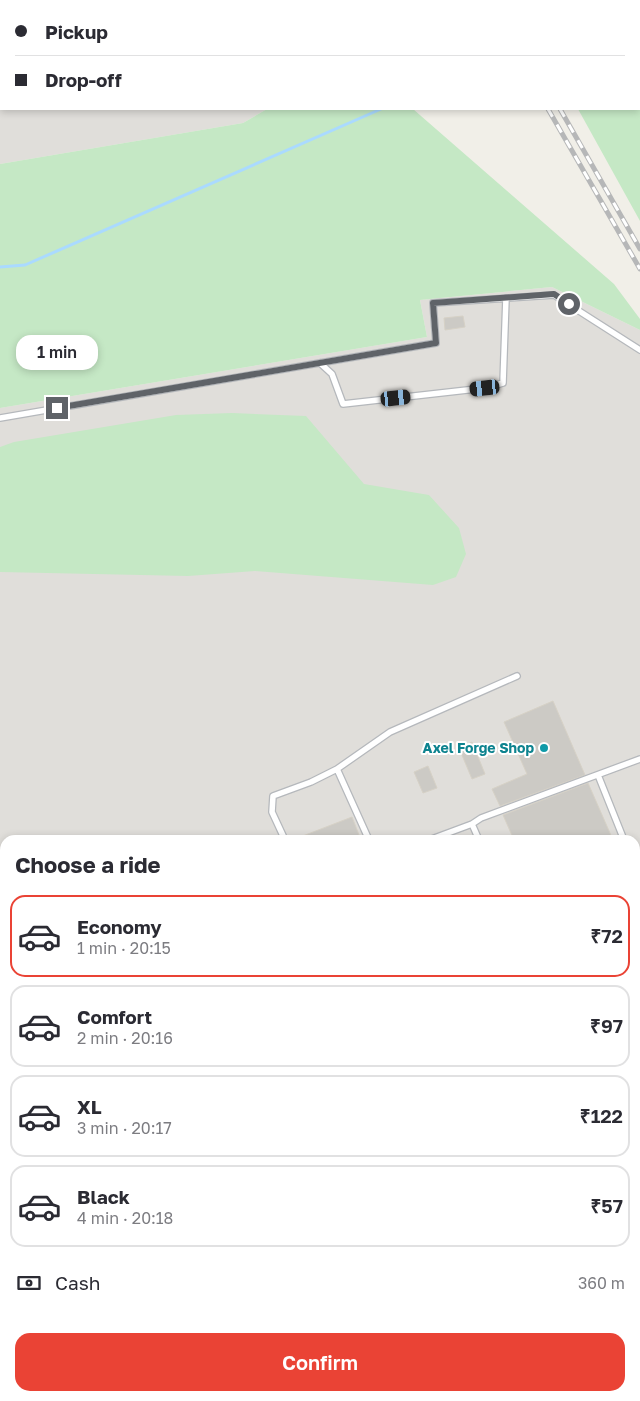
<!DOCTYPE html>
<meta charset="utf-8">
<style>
body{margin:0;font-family:"Golos Text",sans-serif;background:#f2f2f3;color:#2b2b33;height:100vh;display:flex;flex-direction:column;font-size:19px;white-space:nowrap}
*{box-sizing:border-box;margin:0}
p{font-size:16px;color:#7c7c81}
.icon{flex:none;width:28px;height:28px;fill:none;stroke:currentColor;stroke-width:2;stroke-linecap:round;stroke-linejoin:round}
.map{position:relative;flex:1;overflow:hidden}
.panel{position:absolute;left:0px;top:835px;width:640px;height:566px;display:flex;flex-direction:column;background:#fff;border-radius:15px 15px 0 0;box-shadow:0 2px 8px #0003}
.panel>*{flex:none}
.hud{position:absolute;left:0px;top:0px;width:640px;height:110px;box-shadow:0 2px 8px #0003;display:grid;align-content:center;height:110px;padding:0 15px;background:#fff}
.end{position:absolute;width:22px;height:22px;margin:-11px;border:6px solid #5f6368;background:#fff;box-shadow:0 0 0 2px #fff}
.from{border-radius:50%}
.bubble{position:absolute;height:35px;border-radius:15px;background:#fff;box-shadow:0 2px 8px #0003;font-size:16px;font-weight:600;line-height:35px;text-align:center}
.car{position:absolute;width:15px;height:30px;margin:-15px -8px;border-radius:6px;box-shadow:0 0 4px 1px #0007;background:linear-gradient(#222 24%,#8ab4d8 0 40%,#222 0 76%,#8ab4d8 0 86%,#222 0)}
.hud b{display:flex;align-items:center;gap:18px;height:48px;font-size:19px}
.hud b+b{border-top:1px solid #e1e1e2}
.hud i{width:12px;height:12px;background:#2b2b33}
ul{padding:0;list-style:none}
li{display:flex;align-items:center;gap:15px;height:82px;margin:0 10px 8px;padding:0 5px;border:2px solid #e1e1e2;border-radius:15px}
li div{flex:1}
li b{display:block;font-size:19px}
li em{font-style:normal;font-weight:600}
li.on{border-color:#ea4335}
li>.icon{width:45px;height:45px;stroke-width:1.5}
h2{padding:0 15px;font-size:22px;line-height:60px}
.pay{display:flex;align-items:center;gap:12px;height:55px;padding:0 15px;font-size:19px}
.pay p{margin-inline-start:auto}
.action{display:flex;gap:10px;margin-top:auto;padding:10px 15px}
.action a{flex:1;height:58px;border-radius:15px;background:#ea4335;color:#fff;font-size:20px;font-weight:600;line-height:58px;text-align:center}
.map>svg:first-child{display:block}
.industrial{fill:#e0deda;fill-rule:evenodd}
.green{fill:#c5e8c5}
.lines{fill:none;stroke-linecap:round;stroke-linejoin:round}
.stream{stroke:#aadaff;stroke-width:3}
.building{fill:#cccac5;stroke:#d6d1c6}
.lane-casing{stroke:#b5b8bc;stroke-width:8}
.lane{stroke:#fff;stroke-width:5.5}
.rail-casing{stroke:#b6b7b8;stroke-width:5}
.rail{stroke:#fff;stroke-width:3;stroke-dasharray:9;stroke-linecap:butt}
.route{stroke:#5f6368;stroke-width:6}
.culture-dot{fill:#0f9aa8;stroke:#fff;stroke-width:2}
.labels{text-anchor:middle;stroke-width:4;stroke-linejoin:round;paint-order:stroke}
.culture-label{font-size:14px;font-weight:bold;fill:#0d838f;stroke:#fff;text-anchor:end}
</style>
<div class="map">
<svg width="640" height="1401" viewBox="0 0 640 1401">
<rect width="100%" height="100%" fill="#f1efe8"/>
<path class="industrial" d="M0,0H453L1,1V109H267L243,123L0,164Z
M552,287L640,330V1401H34L0,1395V408L427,337L420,300ZM5,840H635V1396H5Z"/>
<path class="green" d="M639,88L640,100V221L578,109H639Z
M267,109H413L614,284L640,319V330L552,287L420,300L427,337L0,408V164L243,123Z
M232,413L306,416L364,484L429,495L459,528L466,554L456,577L433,585L255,571L188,576L0,572V447L14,442L176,415Z
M294,1396H382L383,1401H285Z"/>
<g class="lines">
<path class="stream" d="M542,1L543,0
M0,267L25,265L381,109"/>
</g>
<path class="building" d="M463,316L465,327L445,330L444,318Z
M553,701L585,775L500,806L492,789L527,774L504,722Z
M472,742L485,774L472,779L459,748Z
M428,766L437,788L423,793L414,772Z
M588,783L613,840H514L503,815Z
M352,817L361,840H295V839Z"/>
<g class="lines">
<g class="lane-casing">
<path id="lane" d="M277,0V1
M0,82L1,83
M320,363L332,374L343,404L485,388L503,383L506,298
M0,418L436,343L433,303L554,295L640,350
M337,769L390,732L517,676
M598,775L624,840
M472,824L479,840
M285,840L272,812L273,796L311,782L337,769L369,840
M429,840L472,824L481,818L640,759
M635,867L640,879
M0,1064L5,1062
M0,1086L5,1104
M0,1260L5,1258
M0,1292L5,1303
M0,1380L5,1381
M65,1396L83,1401
M153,1396L155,1401
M385,1396L387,1401"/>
</g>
<use href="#lane" class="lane"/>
<g class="rail-casing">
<path id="rail" d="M486,0L487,1
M499,0V1
M639,0L640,7
M548,109L640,269
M560,109L640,249"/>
</g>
<use href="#rail" class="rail"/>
</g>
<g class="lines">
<path class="route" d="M57,408L436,343L433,303L554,294L569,304"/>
</g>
<circle class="culture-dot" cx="544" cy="748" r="5"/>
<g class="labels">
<g class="culture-label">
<text x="534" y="753">Axel Forge Shop</text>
</g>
</g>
</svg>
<i class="end from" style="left:569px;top:304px"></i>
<i class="end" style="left:57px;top:408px"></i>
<div class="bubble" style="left:16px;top:335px;width:82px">1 min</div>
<i class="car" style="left:485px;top:388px;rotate:264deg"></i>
<i class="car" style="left:396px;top:398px;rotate:84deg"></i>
<div class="hud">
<b><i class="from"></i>Pickup</b>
<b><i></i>Drop-off</b>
</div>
<section class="panel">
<h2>Choose a ride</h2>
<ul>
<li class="on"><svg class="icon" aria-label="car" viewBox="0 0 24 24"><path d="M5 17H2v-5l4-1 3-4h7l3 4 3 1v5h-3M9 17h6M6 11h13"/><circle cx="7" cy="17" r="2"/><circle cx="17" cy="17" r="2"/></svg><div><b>Economy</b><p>1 min · 20:15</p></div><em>₹72</em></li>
<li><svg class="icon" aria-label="car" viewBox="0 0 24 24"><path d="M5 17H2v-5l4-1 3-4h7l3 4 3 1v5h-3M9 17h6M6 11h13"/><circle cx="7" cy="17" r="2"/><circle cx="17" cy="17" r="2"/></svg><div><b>Comfort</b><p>2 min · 20:16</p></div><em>₹97</em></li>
<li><svg class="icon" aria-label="car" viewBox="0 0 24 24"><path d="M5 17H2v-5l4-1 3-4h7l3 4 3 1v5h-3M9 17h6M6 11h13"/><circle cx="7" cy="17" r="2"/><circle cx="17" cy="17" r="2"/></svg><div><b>XL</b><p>3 min · 20:17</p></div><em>₹122</em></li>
<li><svg class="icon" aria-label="car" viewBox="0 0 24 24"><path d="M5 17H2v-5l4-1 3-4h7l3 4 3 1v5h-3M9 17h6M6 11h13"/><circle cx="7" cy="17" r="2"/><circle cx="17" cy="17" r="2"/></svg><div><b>Black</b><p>4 min · 20:18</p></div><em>₹57</em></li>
</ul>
<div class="pay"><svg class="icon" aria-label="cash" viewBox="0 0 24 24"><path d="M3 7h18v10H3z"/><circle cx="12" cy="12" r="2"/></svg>Cash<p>360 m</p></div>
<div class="action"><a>Confirm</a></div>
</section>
</div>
